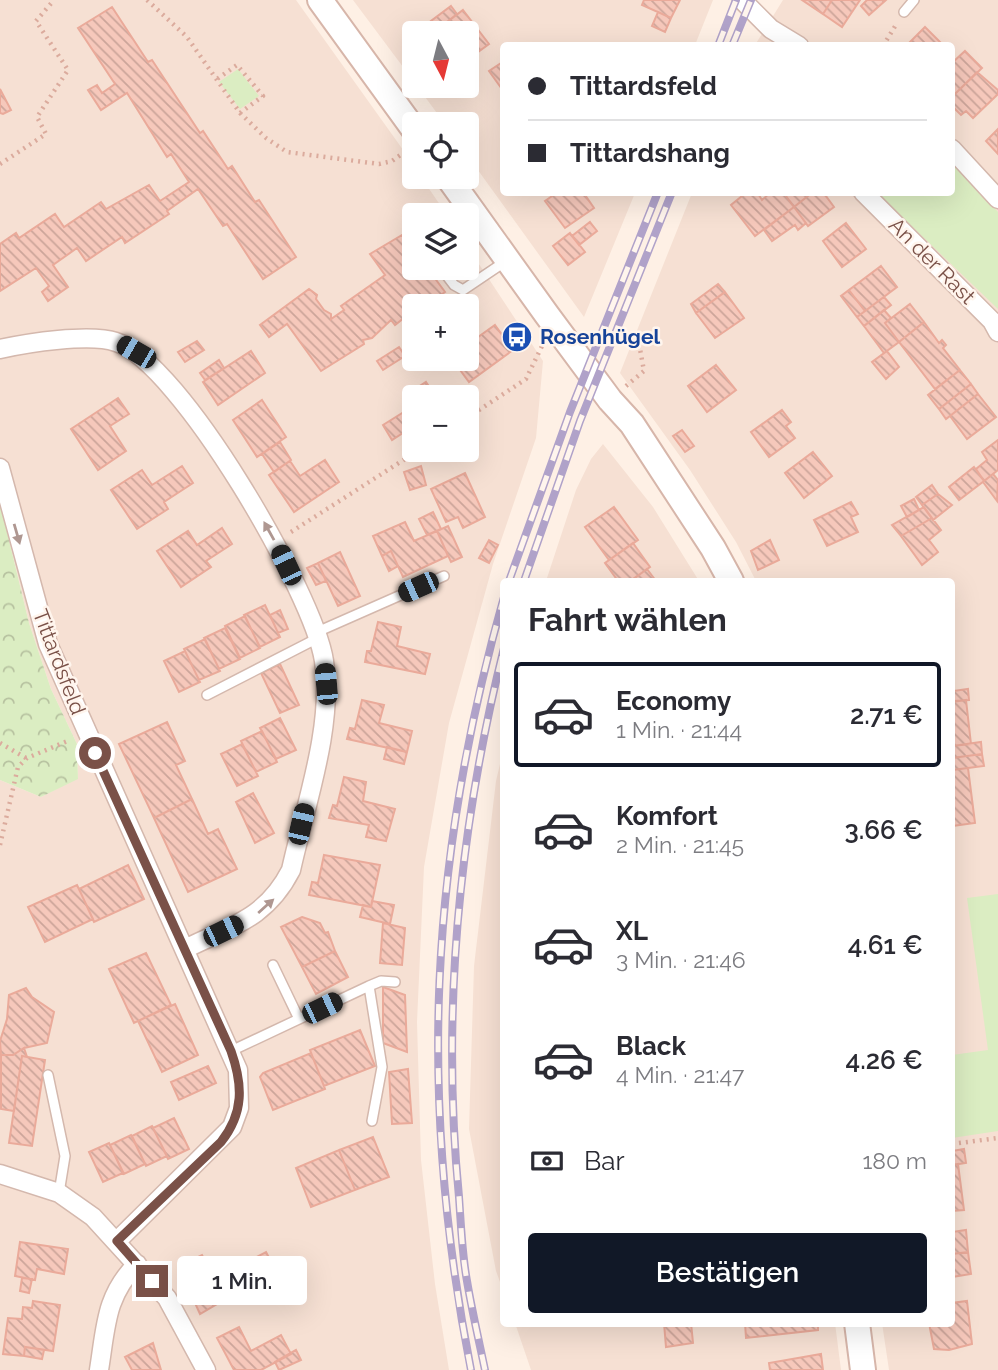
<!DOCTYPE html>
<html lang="de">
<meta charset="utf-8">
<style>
body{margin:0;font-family:Raleway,sans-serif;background:#f2f2f3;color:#2b2b33;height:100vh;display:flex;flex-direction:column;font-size:26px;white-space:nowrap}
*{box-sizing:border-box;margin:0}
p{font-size:23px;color:#7c7c81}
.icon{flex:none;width:38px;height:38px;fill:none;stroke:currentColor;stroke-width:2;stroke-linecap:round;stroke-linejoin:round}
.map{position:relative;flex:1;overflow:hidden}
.sheet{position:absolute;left:500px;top:578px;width:455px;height:749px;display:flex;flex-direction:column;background:#fff;border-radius:7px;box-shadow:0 7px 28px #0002}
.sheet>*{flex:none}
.top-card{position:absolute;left:500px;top:42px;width:455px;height:154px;border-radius:7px;box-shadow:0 7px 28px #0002;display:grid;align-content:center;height:154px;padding:0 28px;background:#fff}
.needle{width:46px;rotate:173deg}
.buttons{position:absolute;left:402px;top:21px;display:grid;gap:14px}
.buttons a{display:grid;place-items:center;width:77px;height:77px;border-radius:7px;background:#fff;box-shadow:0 7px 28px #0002;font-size:35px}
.end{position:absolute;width:32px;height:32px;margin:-16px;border:9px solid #7a5148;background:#fff;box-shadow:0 0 0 4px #fff}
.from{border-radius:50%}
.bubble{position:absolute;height:49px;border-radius:7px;background:#fff;box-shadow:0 7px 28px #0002;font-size:23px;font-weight:600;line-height:49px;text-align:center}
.car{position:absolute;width:21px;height:42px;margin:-21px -10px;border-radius:9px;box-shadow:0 0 5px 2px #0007;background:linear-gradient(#222 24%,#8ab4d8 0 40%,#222 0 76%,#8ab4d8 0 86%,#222 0)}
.top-card b{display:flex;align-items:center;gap:24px;height:66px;font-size:26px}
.top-card b+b{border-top:2px solid #e1e1e2}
.top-card i{width:18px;height:18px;background:#2b2b33}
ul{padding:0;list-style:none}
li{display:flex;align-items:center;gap:21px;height:105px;margin:0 14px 10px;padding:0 14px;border:4px solid transparent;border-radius:7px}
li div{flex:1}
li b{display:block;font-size:26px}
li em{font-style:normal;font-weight:600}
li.on{border-color:#111827}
li>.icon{width:63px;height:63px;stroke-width:1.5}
h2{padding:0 28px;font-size:32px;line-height:84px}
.pay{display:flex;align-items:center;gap:18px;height:77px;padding:0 28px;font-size:26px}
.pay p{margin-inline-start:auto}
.cta{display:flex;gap:14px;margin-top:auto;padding:14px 28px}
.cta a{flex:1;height:80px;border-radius:7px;background:#111827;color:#fff;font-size:28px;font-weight:600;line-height:80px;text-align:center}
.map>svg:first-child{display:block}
.residential{fill:#f6e0d3;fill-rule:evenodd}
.green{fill:#dbedc2}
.forest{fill:url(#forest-crowns)}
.building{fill:url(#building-back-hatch);stroke:#eaaa9a;stroke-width:2}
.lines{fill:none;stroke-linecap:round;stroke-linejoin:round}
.lane-casing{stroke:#d4b8ad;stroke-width:12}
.street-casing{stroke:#d4b8ad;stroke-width:21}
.secondary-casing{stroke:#d7b6aa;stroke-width:28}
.path{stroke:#dbab9d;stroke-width:4.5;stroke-dasharray:2 5;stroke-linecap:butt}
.lane{stroke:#fff;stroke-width:9}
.street{stroke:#fff;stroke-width:18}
.secondary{stroke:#fff;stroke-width:24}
.rail-casing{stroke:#b0a2c9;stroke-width:8}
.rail{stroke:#fff5ed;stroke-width:5;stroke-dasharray:16;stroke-linecap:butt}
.oneway{fill:#af9791}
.route{stroke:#7a5148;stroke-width:9}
.labels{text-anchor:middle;stroke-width:5;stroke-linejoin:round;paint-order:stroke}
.street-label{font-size:21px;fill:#7a5148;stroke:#fff5ed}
.transit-label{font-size:21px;font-weight:bold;fill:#164399;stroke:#fff5ed;text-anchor:start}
</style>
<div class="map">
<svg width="998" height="1370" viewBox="0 0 998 1370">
<defs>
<pattern id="forest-crowns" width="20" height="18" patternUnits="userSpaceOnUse" patternTransform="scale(1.75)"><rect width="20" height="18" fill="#dbedc2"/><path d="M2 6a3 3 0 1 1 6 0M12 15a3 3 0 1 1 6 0" fill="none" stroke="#b7c2a0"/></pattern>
<pattern id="building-back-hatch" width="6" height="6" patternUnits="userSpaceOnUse" patternTransform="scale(1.75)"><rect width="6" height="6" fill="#f6c8bb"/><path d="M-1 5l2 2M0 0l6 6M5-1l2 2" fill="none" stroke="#cca59a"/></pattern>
</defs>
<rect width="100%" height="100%" fill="#fef0e5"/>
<path class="residential" d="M0,0H296L406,154L415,167V177H421L447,215H415V268H467V246L543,361L536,438L493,564L449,723L424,867L417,1022L421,1160L435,1284L449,1370H0V780L41,797L78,778L77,744L51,689L29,623L0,503ZM415,306H467V359H415ZM415,397H467V450H415Z
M353,0H713L695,45L504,46V192L635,193L584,317L467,155V124H445L417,86H467V33H415V83Z
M783,0H998V1370H889L882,1323H952V581H756L736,542L690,470L620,373L692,193L952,192V46L755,45Z
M603,444L653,507L699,581H546L576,490L591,459Z
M504,747V1293L496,1271L469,1129L474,966L496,781Z
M515,1323H835L841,1370H531Z"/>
<path class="green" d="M238,69L259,96L240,109L219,82Z
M952,161L998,212V309L877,193L952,192Z
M998,894V1131L952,1138V1055L988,1050L967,898Z"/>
<path class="forest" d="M0,503L29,623L51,689L77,744L78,779L41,797L0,780Z"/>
<path class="building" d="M644,0H680L671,18L642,5Z
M802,0H832L823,14Z
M832,0H860L842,27L823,14Z
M867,0H886L869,15L861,6Z
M451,6L457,14L438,29L431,21Z
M112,7L148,62L152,60L200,133L203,131L228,169L232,166L255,202L259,200L296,257L263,279L227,224L223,226L198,189L167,211L169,214L125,243L122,237L86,261L77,248L53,265L68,287L48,301L42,292L49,286L36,268L0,291V244L16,233L19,238L55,214L64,227L101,202L106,209L149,185L160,201L189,182L171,154L167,157L127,93L101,110L88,90L97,85L102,93L115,84L78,28Z
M463,10L476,27L467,33H441L438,29Z
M658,12L671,18L665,32L652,26Z
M476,27L489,44L467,60V33Z
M925,27L940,42L936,46H906Z
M965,51L982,68L952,97V63Z
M504,61V92L489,71Z
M977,72L998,90V94L973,118L966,111L961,115L952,106V97Z
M0,89L11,110L3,114L0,113Z
M998,129V154L986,141Z
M558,192H583L594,208L565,228L545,201Z
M747,192H757L762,200L771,192H783L794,207L755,236L731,205Z
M783,192H813L794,207Z
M813,192H823L834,207L808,226L794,207Z
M794,207L806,223L798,230L795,225L772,241L764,230Z
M590,222L597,231L579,245L572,236Z
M846,223L866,249L842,267L823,241Z
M570,233L585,252L568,265L553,246Z
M402,235L415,253V268L428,269L445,292L425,306H415V314L410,317L409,314L395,325L391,320L372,338L363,340L364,344L321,371L287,324L269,337L260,325L309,289L317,295L316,299L324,310L331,314V319L344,310L341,306L385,275L370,254Z
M881,266L897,287L865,311L849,290Z
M718,284L725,292L696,313L691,304Z
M849,290L865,311L857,317L841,296Z
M725,292L744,318L715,338L696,313Z
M884,297L891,305L864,326L857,317Z
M910,304L924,322L899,342L885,323Z
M884,310L891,318L885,323L899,342L884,353L864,326Z
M924,322L939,343L942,340L946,345L943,348L960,370L935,389L899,342Z
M495,325L513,350L469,382L452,359H467V345Z
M197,341L204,350L185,362L178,352Z
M399,347L405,356L383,370L377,361Z
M251,351L265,373L218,405L203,382Z
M887,351L899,367L886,379L872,362Z
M219,360L224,368L205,380L200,373Z
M716,365L736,390L707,412L688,386Z
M960,370L971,384L939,409L928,395Z
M426,382L436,397H415V402L409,393Z
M971,384L978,394L946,419L939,409Z
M978,394L996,417L967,439L950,416Z
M118,398L129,414L110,426L126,451L98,470L71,429Z
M262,400L286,437L257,457L233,420Z
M415,405V425L392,440L383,425Z
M782,410L791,422L786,426L795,438L769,457L751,432Z
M682,430L694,446L685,452L673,436Z
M998,440V470L984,481L976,469L987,460L982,452Z
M280,442L291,460L274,472L262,454Z
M813,452L832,476L804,498L785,473Z
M325,460L339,482L294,512L269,475L290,461L300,476Z
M182,466L193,483L164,502L168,509L137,529L111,490L142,470L152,485Z
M421,466L426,485L410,490L404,472Z
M974,467L984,481L959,500L949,487Z
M465,473L485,517L463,528L458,517L446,522L431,489Z
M993,474L998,480L997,501L983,482Z
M932,485L938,494L922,505L916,497Z
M938,494L952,505L933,520L922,505Z
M914,499L919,510L907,517L901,506Z
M851,502L858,514L851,517L858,532L827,546L814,520Z
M614,507L638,540L609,560L585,527Z
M924,507L932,518L901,536L892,525Z
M433,512L441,529L427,535L419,519Z
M932,518L941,530L929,540L938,552L922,565L901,536Z
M405,522L414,541L437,531L448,556L403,577L391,551L382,556L373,536Z
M448,526L462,557L451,562L437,531Z
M222,528L232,544L206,561L211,567L181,587L157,551L188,531L197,545Z
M489,540L498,545L489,563L479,558Z
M770,540L779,560L758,570L751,551Z
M633,543L650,567L630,581H618L605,563Z
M391,551L398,566L389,571L382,556Z
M340,552L360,596L338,606L318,563Z
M318,563L326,581L316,585L307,568Z
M647,569L656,581H631Z
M265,605L280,637L260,647L244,615Z
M280,610L288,629L278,633L270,615Z
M245,616L260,648L240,658L225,626Z
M378,622L401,627L397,646L430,654L425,674L365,662L367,651H371Z
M225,628L240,659L219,669L204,638Z
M205,639L220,671L199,680L184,649Z
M185,651L200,682L179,692L164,661Z
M280,664L299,705L280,713L261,673Z
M968,689L969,700L954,701L953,691Z
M362,700L384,705L379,723L412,731L407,752L347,739L350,728L355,729Z
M966,700L971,744L952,746V702Z
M280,718L296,750L276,759L260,728Z
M167,722L185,761L176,765L192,799L154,818L119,744Z
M262,731L277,762L256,772L241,741Z
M981,742L982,754L952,758V746Z
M242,744L258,776L237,786L221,754Z
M387,747L407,752L404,764L384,759Z
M982,754L984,766L952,770V758Z
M968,768L975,823L952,826V770Z
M344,777L366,782L363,801L395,809L386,841L366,837L369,825L329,818L333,805L337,806Z
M253,793L274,833L255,843L236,802Z
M192,799L208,834L218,829L237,869L188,892L154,818Z
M324,855L380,865L371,907L309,895L312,882L318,883Z
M128,865L144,899L94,922L79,889Z
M77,885L93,919L45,942L28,907Z
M372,901L394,905L390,924L360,917L363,905L371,907Z
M302,917L320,923L325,933L328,932L335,951L302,967L281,927Z
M383,923L405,928L402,965L380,963Z
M335,951L348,977L316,994L302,967Z
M146,953L171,1005L134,1023L109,969Z
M383,987L405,995L407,1052L383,1043Z
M26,988L32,997L54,1012L47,1043L24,1048L13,1055H1L0,1041L7,1019L9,995Z
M175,1004L198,1055L162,1072L138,1021Z
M360,1030L375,1066L324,1086L310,1050Z
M24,1048L27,1057L22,1056L14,1111L1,1109V1055H13Z
M311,1053L325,1089L273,1110L260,1077L263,1073Z
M22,1056L45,1060L32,1146L9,1143Z
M208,1066L216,1083L179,1100L171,1082Z
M408,1069L412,1123L392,1124L389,1072Z
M174,1118L189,1149L168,1159L153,1128Z
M152,1126L167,1156L146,1166L132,1136Z
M131,1135L145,1164L124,1174L110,1145Z
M373,1137L389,1177L355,1190L339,1150Z
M109,1143L123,1173L103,1182L89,1152Z
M964,1149L966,1163L952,1165V1151Z
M339,1150L355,1190L311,1207L296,1168Z
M958,1164L964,1210L952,1211V1165Z
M966,1230L968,1252L952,1254V1232Z
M20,1242L68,1249L64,1274L37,1269L35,1280L15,1276Z
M266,1252L276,1271L263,1278L269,1288L241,1303L236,1293L200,1314L195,1303L199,1301L180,1266L202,1255L215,1279Z
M968,1252L971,1274L952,1277V1254Z
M22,1278L32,1279L29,1293L20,1291Z
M33,1301L60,1305L53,1351L25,1347L24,1356L3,1354L8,1318L22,1319L23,1307L32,1308Z
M967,1301L972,1344L949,1350L934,1349L929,1323H952V1303Z
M664,1323H691L693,1343L666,1347Z
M745,1323H818V1330L746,1338Z
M239,1327L251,1351L281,1335L291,1354L261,1370H234L217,1338Z
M153,1343L161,1370H132L125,1357Z
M25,1347L44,1350L42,1359L24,1356Z
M296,1350L301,1360L279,1370L275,1362Z
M821,1354L823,1370H770L769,1363Z"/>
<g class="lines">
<g class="lane-casing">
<path id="lane" d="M904,12L914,0
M441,268L454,285L463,290L506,261
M317,632L444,576
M207,695L318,638
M273,965L299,1019
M369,986L382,1067L372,1121
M231,1051L369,986L381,981L395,982
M48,1075L65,1156L59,1193"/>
</g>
<g class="street-casing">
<path id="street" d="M742,0L771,29L799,46
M952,149L998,199
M863,192L992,321L998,332
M0,349C27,343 90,333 116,342C180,362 314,594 324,661C334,726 305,806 291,870C266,919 231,926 185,949
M0,468L48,644L238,1070L239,1108L232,1127L117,1241
M0,1174L59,1193L93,1217L167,1298L206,1370
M99,1370C106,1327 105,1296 137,1264"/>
</g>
<g class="secondary-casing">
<path id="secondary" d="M320,0L415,131
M448,177L547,315L610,400L632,424L713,548L731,581
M857,1323L863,1370"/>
</g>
<path class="path" d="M147,0L187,37L240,113L263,96L237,65L217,79
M883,46L897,23
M240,113L266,138L287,152L379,164L392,161L406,151
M0,164L46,134L37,117L68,70L36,21L54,0
M626,386L644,371L638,338L629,336
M467,418L526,379L542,346
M291,532L419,450
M0,743L26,758
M0,845L18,767L27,758L70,740
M952,1144L998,1138"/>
<use href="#lane" class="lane"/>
<use href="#street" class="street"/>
<use href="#secondary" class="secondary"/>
<g class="rail-casing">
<path id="rail" d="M718,46L736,0
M732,46L751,0
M509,581L570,412L658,192
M524,581L580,421L672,192
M471,1370C418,1100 429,861 504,597
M485,1370C479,1341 472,1311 467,1281C462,1254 461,1225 459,1197C441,1012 459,828 504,648"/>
</g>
<use href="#rail" class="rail"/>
</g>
<defs><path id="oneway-solid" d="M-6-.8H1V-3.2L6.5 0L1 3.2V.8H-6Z" transform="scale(1.75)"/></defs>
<g class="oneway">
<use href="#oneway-solid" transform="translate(269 531) rotate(-119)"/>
<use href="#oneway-solid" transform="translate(17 534) rotate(74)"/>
<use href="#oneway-solid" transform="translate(266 906) rotate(-42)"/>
</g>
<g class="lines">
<path class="route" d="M95,753L231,1051C243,1085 244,1113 221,1142L117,1241L152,1281"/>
</g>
<defs>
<g id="bus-disc" transform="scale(1.575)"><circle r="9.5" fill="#1a4fb4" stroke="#fff5ed"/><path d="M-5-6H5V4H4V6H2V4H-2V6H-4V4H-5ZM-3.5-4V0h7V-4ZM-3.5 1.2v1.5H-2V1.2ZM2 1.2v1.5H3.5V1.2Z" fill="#fff"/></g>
</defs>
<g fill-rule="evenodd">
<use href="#bus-disc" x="517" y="337"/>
</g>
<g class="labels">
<g class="street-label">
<text transform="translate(932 261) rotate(45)" y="7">An der Rast</text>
<text transform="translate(59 662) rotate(69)" y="7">Tittardsfeld</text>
</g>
<g class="transit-label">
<text x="540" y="344">Rosenhügel</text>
</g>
</g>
</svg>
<div class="buttons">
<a><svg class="needle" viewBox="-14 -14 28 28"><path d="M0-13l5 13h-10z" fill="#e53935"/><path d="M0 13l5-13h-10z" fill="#7c7c81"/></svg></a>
<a><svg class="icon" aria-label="locate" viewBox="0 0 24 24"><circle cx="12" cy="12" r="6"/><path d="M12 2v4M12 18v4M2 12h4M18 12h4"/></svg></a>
<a><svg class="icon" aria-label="layers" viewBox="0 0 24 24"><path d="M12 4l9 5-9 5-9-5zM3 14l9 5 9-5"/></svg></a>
<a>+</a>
<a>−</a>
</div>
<i class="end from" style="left:95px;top:753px"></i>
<i class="end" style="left:152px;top:1281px"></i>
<div class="bubble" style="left:177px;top:1256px;width:130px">1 Min.</div>
<i class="car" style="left:136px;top:352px;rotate:300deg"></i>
<i class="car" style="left:286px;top:565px;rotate:335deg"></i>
<i class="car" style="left:418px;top:587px;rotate:246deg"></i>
<i class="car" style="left:326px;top:684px;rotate:355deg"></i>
<i class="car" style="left:301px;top:824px;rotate:13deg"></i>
<i class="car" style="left:223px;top:931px;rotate:64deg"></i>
<i class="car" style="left:322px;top:1008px;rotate:64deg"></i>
<div class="top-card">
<b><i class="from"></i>Tittardsfeld</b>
<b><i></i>Tittardshang</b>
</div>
<section class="sheet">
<h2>Fahrt wählen</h2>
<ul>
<li class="on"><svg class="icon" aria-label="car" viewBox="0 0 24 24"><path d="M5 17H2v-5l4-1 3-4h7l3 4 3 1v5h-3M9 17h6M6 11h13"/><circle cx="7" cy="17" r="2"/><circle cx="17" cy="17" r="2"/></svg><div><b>Economy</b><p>1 Min. · 21:44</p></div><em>2.71 €</em></li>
<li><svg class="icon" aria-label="car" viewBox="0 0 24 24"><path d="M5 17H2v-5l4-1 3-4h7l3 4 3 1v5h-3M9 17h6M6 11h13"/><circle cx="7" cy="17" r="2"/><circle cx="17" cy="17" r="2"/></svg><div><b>Komfort</b><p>2 Min. · 21:45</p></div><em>3.66 €</em></li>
<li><svg class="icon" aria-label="car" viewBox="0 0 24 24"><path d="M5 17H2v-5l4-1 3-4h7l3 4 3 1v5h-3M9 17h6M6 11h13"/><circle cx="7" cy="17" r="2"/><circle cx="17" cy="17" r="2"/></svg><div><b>XL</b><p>3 Min. · 21:46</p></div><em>4.61 €</em></li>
<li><svg class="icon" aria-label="car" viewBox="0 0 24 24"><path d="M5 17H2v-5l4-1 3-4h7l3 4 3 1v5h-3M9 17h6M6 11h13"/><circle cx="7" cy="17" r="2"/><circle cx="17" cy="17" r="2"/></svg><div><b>Black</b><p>4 Min. · 21:47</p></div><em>4.26 €</em></li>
</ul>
<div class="pay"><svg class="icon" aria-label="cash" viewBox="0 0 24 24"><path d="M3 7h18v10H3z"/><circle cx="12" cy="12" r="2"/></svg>Bar<p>180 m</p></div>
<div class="cta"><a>Bestätigen</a></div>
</section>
</div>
